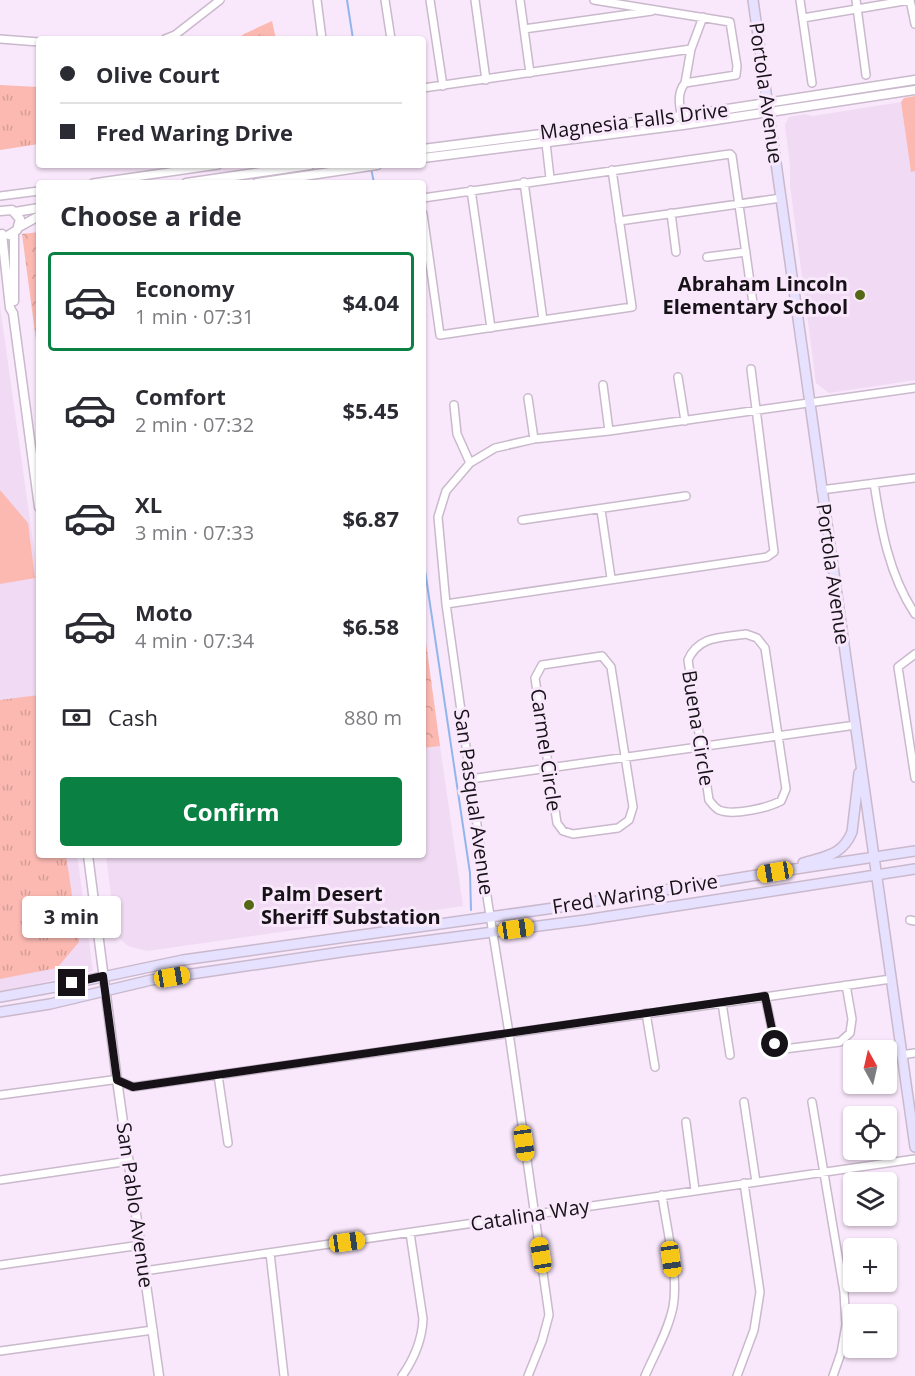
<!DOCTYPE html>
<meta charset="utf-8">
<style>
body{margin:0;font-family:"Open Sans",sans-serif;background:#f2f2f3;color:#2b2b33;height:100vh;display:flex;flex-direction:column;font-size:22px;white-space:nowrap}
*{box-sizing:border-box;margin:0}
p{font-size:20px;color:#7c7c81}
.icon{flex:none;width:33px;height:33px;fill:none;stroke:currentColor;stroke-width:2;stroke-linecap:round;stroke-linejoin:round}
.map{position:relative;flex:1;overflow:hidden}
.sheet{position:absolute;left:36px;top:180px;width:390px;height:678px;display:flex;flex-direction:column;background:#fff;border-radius:6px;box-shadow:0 2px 4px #0004}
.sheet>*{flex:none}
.hud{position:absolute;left:36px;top:36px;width:390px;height:132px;border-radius:6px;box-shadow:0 2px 4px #0004;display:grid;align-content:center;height:132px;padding:0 24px;background:#fff}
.needle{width:39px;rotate:352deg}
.controls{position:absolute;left:843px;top:1040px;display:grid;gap:12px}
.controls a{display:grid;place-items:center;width:54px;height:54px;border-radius:6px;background:#fff;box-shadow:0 2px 4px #0004;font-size:30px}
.end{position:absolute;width:27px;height:27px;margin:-14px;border:8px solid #171218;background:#fff;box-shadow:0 0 0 3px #fff}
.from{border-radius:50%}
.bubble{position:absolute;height:42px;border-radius:6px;background:#fff;box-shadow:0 2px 4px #0004;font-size:20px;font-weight:700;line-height:42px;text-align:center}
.car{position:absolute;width:18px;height:36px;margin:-18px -9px;border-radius:8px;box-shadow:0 0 4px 2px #0007;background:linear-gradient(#f5c518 24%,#345 0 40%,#f5c518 0 76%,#345 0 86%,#f5c518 0)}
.hud b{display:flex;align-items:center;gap:21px;height:57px;font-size:22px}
.hud b+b{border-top:2px solid #e1e1e2}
.hud i{width:15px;height:15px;background:#2b2b33}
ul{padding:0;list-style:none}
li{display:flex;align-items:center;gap:18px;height:99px;margin:0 12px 9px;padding:0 12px;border:3px solid transparent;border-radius:6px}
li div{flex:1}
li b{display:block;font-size:22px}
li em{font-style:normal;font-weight:700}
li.current{border-color:#0b8043}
li>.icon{width:54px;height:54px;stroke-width:1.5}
h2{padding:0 24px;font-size:27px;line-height:72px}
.pay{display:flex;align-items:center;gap:15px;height:66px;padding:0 24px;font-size:22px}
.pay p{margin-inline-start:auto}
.primary-button{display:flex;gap:12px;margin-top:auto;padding:12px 24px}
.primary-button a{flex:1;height:69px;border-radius:6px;background:#0b8043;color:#fff;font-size:24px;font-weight:700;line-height:69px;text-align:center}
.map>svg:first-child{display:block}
.built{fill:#f1daf4}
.grass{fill:url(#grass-tufts)}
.park{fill:url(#park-crowns)}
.pitch{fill:#fbb9b1}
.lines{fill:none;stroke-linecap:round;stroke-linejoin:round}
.stream{stroke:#92b6ec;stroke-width:2}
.minor-casing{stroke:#cab9cc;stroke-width:10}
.tertiary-casing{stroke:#cab9cc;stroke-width:11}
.secondary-casing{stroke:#cab9cc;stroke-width:12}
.minor{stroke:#fff;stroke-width:7}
.tertiary{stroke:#fff;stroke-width:8}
.secondary{stroke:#e6e1fe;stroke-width:9}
.route{stroke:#171218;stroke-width:8}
.poi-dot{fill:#546815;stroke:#f9e7fb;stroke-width:2}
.labels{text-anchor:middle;stroke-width:6;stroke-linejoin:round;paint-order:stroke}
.street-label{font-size:20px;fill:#171218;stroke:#f9e7fb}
.poi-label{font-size:20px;font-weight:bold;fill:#171218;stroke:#f9e7fb;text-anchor:end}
</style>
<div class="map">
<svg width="915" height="1376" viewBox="0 0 915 1376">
<defs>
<pattern id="grass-tufts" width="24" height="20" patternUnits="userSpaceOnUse" patternTransform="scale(1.5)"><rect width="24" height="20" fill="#fbb9b1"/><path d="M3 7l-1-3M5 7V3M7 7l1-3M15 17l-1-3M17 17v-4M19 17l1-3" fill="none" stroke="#d69e98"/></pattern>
<pattern id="park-crowns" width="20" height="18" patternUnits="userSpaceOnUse" patternTransform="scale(1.5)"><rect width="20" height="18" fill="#fbb9b1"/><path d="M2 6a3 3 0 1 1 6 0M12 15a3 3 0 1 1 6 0" fill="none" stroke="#d69e98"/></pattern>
</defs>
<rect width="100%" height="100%" fill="#f9e7fb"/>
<path class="built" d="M901,102L911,171H915V380L829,393L816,383L790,185V165L785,125L789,117L805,114L813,116Z
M0,306L39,585V855H77L93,971L0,992Z
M440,746L463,906L147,951L128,946L116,935L106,855H423V748Z"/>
<path class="grass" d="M272,21L276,39H237L244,34Z
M0,85L39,87V144L0,150Z
M39,695V855H66L79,942L57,968L0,979V700Z"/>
<path class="park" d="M39,232V363L22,234Z
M423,621L440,746L423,748Z"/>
<path class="pitch" d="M915,96V171L911,172L901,102L904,98Z
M0,490L28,523L35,578L0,584Z"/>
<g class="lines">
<path class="stream" d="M347,0L353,39
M371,168L374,183
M423,557L470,873L471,910"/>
<g class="minor-casing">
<path id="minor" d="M317,0L322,39
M385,0L391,39
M430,0L443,86
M475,0L486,80
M520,0L530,73
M594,0L730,22L737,66L736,75L685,83L691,49
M800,0L812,83
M856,0L866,75
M910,0L915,24
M803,18L910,0
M524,29L652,11
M0,39L39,42
M165,39L175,35L220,0
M423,88L691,49L703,17
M682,120C680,107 676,94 685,83
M546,143L550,178
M524,182L543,320
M93,183L218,165
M471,190L491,328
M0,196L39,191
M423,198L730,154L732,156L753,303
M671,213L676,252
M423,214L440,335L632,307L612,170
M619,221L781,198
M707,257L746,252
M678,377L685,421
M603,385L609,431
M528,398L534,439
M454,405L457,434L470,463
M874,483C881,529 889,575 915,614
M821,490L915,478
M601,510L611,578
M522,520L686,496
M446,604L767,557L774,552L751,369
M746,634L757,638L765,648L786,789L781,801C767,808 733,816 719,810C715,808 712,804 709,800L688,660C699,635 722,638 746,634Z
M915,654L898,667L915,778
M602,656L611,667L633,807L629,820L618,828L573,834L563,831L557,823L535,678L542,665Z
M470,779L856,725
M910,920L915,921
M765,996L775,1044L784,1049L840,1042L850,1033L852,1019L846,985
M722,1003L730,1055
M646,1013L655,1067
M901,1055L915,1053
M218,1075L228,1143
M0,1095L112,1080H117L133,1087L891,979
M744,1102L756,1182
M812,1102L844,1292L846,1325L841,1353L833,1376
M686,1122L695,1190
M0,1180L129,1161
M270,1253L284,1376
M0,1265L141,1245
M144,1271L915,1159
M0,1351L153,1330
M402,1376C414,1359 422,1340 423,1319L410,1233
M528,1376L542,1341L549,1315L509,1033L488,903L446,604L438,517L446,491L470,463L495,448L534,439L609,431L915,388
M645,1376C655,1353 668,1331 673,1307C679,1276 666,1226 662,1195
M737,1376L754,1330L760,1292L744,1183"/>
</g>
<g class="tertiary-casing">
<path id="tertiary" d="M423,149L682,116L915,80
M423,158L683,125L915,90
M186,183L310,165
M257,183L377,165
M0,211L12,210L20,219L17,230L9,235
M15,212L39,208
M19,227L39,216
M14,233V301
M2,234L10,308L13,313L39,507
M88,855L117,1080L159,1376"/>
</g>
<g class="secondary-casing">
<path id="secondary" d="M753,0L915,1147
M803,863C825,856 842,856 852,832L859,773
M0,997L55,987L183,960L561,907L775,872L915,851
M0,1012L50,1004L151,980L348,951L585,920L915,869"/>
</g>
<use href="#minor" class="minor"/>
<use href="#tertiary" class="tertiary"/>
<use href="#secondary" class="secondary"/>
</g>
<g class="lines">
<path class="route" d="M72,983L103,976L117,1080L133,1087L765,996L775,1044"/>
</g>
<g class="poi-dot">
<circle cx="860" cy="295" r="6"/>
<circle cx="249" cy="905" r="6"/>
</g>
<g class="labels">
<g class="street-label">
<text transform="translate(766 93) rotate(82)" y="7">Portola Avenue</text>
<text transform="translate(634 121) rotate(-7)" y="7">Magnesia Falls Drive</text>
<text transform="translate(833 574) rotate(82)" y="7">Portola Avenue</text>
<text transform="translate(698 728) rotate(81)" y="7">Buena Circle</text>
<text transform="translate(546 750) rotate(82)" y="7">Carmel Circle</text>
<text transform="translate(474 802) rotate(82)" y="7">San Pasqual Avenue</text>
<text transform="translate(635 894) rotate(-9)" y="7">Fred Waring Drive</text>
<text transform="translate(135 1205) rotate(82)" y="7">San Pablo Avenue</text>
<text transform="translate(530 1215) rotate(-9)" y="7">Catalina Way</text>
</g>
<g class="poi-label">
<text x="848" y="291">Abraham Lincoln<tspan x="848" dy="23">Elementary School</tspan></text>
<text x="261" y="901" text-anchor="start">Palm Desert<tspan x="261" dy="23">Sheriff Substation</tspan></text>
</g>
</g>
</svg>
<div class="controls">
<a><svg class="needle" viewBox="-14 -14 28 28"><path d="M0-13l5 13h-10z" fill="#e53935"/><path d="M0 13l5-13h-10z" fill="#7c7c81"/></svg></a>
<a><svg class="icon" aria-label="locate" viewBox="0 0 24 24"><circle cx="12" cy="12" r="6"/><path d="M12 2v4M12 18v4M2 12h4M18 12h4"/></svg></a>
<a><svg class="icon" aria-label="layers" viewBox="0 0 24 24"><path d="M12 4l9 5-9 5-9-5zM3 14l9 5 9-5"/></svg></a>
<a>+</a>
<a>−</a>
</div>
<i class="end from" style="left:775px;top:1044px"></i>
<i class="end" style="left:72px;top:983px"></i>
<div class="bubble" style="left:22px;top:896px;width:99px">3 min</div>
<i class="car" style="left:775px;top:872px;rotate:260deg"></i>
<i class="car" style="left:516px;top:929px;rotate:82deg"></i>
<i class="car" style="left:172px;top:977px;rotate:81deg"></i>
<i class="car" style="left:524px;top:1143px;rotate:172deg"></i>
<i class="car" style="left:347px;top:1242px;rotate:82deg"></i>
<i class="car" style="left:541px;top:1255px;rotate:351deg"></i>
<i class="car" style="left:671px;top:1259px;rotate:172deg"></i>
<div class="hud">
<b><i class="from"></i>Olive Court</b>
<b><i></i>Fred Waring Drive</b>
</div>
<section class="sheet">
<h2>Choose a ride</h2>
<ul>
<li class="current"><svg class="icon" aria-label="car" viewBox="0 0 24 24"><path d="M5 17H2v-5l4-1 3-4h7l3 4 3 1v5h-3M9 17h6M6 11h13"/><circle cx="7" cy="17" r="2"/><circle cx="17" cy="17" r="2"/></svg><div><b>Economy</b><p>1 min · 07:31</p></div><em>$4.04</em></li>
<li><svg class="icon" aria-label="car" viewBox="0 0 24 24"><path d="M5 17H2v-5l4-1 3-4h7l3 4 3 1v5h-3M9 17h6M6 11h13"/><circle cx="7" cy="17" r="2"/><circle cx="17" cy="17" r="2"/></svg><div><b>Comfort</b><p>2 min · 07:32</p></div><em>$5.45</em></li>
<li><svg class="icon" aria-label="car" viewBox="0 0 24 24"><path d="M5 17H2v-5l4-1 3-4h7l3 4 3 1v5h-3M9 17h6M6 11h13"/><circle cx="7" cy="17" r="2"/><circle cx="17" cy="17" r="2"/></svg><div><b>XL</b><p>3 min · 07:33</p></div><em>$6.87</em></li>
<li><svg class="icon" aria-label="car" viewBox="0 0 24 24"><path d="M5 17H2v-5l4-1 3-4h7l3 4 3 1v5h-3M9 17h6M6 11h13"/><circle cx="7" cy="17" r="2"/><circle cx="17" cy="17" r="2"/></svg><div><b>Moto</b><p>4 min · 07:34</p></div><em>$6.58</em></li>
</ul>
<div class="pay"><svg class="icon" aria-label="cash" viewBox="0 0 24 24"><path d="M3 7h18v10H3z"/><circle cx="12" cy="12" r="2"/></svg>Cash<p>880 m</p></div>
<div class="primary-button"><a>Confirm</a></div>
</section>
</div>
